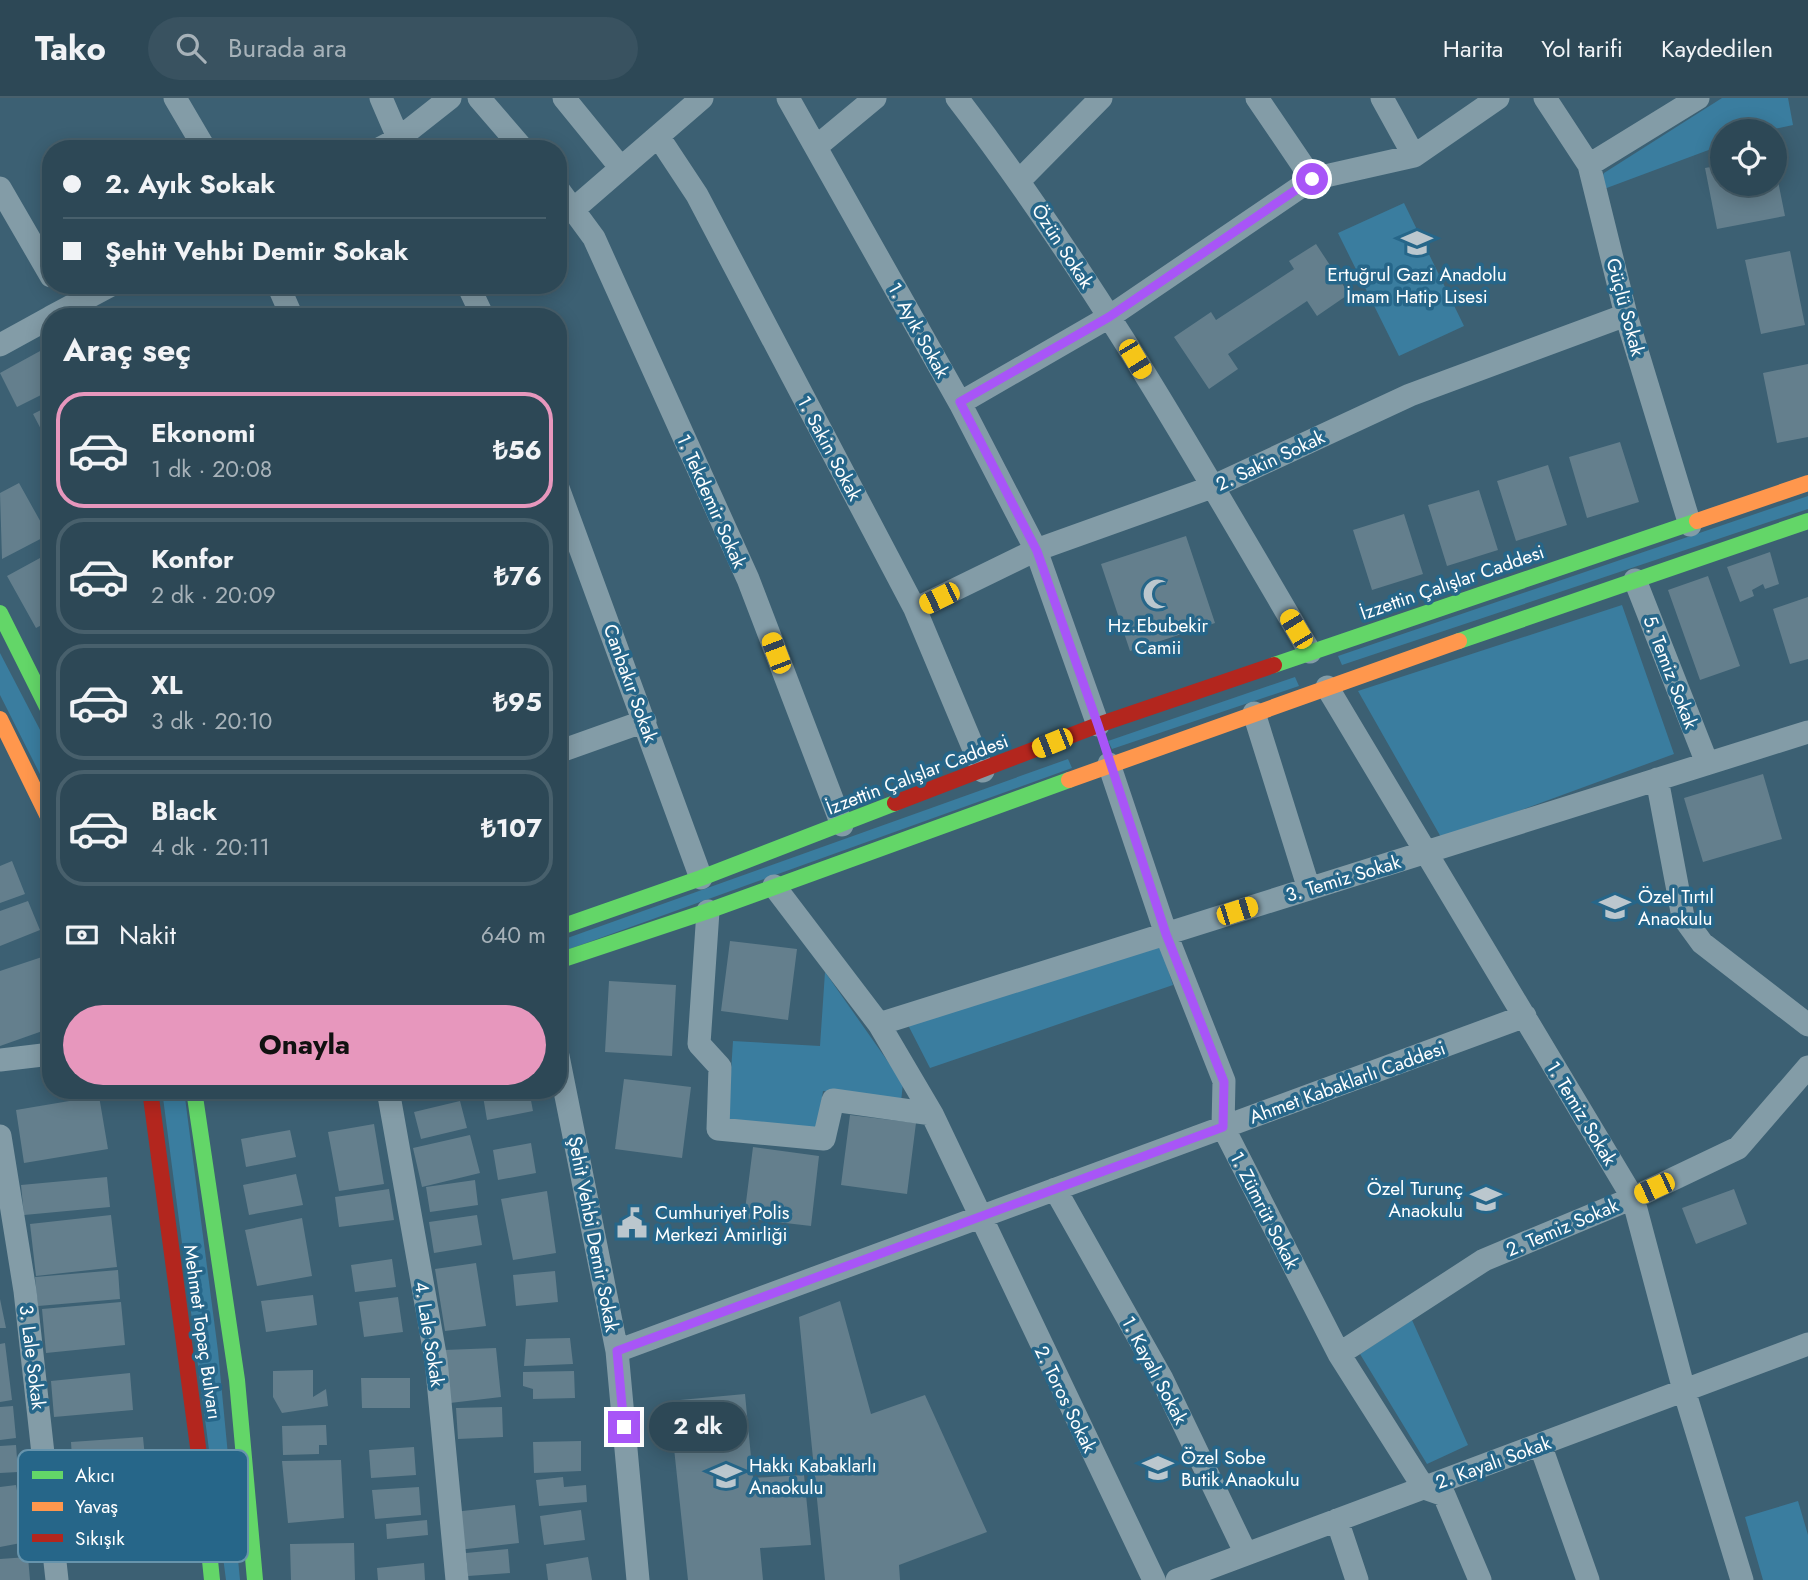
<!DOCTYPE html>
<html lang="tr">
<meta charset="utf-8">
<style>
body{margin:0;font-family:Jost,sans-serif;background:#395260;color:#f1f3f6;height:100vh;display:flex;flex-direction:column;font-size:26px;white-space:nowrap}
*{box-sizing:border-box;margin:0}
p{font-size:23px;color:#a7b2b9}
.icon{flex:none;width:38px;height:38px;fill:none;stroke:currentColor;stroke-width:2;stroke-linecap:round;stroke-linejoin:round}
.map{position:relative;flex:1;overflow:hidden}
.sheet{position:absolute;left:42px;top:210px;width:525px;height:791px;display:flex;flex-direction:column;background:#2d4856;border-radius:28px;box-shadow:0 4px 18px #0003,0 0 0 2px #48606c}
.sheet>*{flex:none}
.hud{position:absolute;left:42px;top:42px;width:525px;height:154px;border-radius:28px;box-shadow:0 4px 18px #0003,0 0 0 2px #48606c;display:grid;align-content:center;height:154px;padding:0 21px;background:#2d4856}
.controls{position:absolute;left:1710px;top:21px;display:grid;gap:14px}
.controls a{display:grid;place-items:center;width:77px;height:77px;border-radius:50%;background:#2d4856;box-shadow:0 4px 18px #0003,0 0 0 2px #48606c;font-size:35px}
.end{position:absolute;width:32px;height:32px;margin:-16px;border:9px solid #a855f7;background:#fff;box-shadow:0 0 0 4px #fff}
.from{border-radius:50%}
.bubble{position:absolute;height:49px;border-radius:24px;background:#2d4856;box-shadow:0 4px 18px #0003,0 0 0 2px #48606c;font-size:23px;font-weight:700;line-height:49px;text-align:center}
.car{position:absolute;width:21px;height:42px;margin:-21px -10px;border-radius:9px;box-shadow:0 0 5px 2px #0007;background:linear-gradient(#f5c518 24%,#345 0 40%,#f5c518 0 76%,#345 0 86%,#f5c518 0)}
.hud b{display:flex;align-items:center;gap:24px;height:66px;font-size:26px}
.hud b+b{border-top:2px solid #48606c}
.hud i{width:18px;height:18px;background:#f1f3f6}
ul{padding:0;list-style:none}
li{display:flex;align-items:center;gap:21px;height:116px;margin:0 14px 10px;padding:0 7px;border:4px solid #48606c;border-radius:28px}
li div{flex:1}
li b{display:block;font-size:26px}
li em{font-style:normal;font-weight:700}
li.selected{border-color:#e797bd}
li>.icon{width:63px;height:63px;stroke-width:1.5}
h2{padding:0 21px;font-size:32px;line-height:84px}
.pay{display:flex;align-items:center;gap:18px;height:77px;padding:0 21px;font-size:26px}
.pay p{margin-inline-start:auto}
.action{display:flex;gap:14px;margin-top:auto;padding:14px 21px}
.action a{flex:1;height:80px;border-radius:42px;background:#e797bd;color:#111;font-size:28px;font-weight:700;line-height:80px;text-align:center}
header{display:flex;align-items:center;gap:42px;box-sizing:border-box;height:98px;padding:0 35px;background:#2d4856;border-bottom:2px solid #48606c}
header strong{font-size:33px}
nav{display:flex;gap:38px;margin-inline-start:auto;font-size:24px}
.search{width:490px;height:63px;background:#395260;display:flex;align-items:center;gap:18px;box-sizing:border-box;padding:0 24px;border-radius:38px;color:#a7b2b9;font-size:26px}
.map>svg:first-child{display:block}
.green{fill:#3a7d9f}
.building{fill:#647f8d}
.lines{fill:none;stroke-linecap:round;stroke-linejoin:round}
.street{stroke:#839ca7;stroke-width:23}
.fast{stroke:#63d668;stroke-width:16}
.slow{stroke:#ff974d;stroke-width:16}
.jam{stroke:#b3261e;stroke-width:16}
.route{stroke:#a855f7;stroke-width:9}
.labels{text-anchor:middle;stroke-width:7;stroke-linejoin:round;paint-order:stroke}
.street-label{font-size:19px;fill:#fff;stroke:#266689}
.poi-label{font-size:19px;fill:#fff;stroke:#266689;text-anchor:start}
.key{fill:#266689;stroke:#6794ac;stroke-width:2}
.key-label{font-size:19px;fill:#fff}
</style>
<header>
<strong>Tako</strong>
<div class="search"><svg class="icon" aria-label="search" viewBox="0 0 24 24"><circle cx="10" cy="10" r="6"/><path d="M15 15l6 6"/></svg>Burada ara</div>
<nav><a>Harita</a><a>Yol tarifi</a><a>Kaydedilen</a></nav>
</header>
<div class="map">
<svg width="1808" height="1482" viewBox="0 0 1808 1482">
<rect width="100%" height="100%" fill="#3c6073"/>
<path class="green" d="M1722,0H1788L1793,27L1765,33H1722V47L1604,91L1600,83L1604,75Z
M1404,105L1464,228L1399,258L1338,135Z
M1808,398V411L1342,567L1338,558Z
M1622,507L1674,656L1442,741L1358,593Z
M0,555L51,653V698L0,597Z
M1295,579L1299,588L1112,651L1108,643Z
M1068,661L1072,670L564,853L559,843Z
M1158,841L1173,887L930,970L908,927Z
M825,874L903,985L901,1004L823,993L818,1028L814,1032L737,1025L728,1020L733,943L820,948Z
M162,992H184L218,1253L240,1482H226Z
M1412,1222L1468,1347L1427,1366L1360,1256Z
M1798,1403L1808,1437V1482H1763L1745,1419Z"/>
<path class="building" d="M1722,67V86H1774L1776,73L1785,118L1717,131L1705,70Z
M1316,146L1349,196L1317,218L1307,203L1228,256L1238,271L1209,291L1174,239L1211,214L1216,222L1294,171L1289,163Z
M1790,153L1805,227L1761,236L1745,162Z
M51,247V292L17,309L0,275Z
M1808,266V339L1777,345L1763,275Z
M51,307V333L44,337L33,316Z
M1620,344L1639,404L1587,420L1569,359Z
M1548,367L1567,427L1516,443L1497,383Z
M19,385L48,437L2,461L0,395Z
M1479,392L1498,452L1447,468L1428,407Z
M1404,416L1423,476L1372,492L1353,432Z
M1186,438L1215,525L1130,553L1101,466Z
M51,454V522L36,530L7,478Z
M1770,454L1779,486L1765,491L1763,486L1752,492L1754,498L1740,504L1727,469Z
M1708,478L1740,568L1700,582L1668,492Z
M1808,499V561L1790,566L1773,511Z
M51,530V557L40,535Z
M1763,676L1782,741L1703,764L1684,700Z
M12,763L25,796L0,805V768Z
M28,803L40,832L0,848V813Z
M730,843L797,851L788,922L721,913Z
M51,856V930L0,948V873Z
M609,883L676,887L672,958L605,954Z
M624,981L691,989L682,1060L615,1051Z
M243,992H272L273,993L244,1000Z
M482,992H529L533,1013L487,1022Z
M99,998L108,1051L24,1065L16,1012Z
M460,1003L467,1030L421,1041L414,1014Z
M850,1017L916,1025L907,1096L841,1087Z
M374,1026L384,1086L339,1093L328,1034Z
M290,1032L296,1059L246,1069L241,1041Z
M470,1037L480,1075L422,1089L413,1050Z
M531,1045L536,1075L498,1082L493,1052Z
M753,1049L819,1058L811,1128L744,1120Z
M296,1076L303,1107L249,1117L243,1087Z
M107,1079L110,1109L24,1117L21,1087Z
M475,1082L478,1107L430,1114L426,1089Z
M389,1091L394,1122L339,1129L335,1099Z
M1734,1091L1747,1126L1696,1146L1682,1110Z
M547,1093L556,1155L513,1162L501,1101Z
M111,1117L117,1169L36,1178L30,1126Z
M477,1117L482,1147L434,1155L429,1124Z
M302,1120L312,1178L257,1188L245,1132Z
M392,1161L396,1189L355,1194L351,1167Z
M476,1165L486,1228L445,1233L435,1171Z
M118,1172L120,1201L38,1208L35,1179Z
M555,1173L558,1204L516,1208L513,1177Z
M313,1197L317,1227L266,1234L261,1203Z
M398,1199L403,1234L364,1239L359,1204Z
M0,1201L6,1230H0Z
M840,1203L871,1316L925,1297L987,1434L899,1467L900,1482H825L799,1219Z
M121,1204L125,1247L46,1255L42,1211Z
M570,1240L573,1266L524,1268L526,1241Z
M5,1245L12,1302L0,1304V1246Z
M496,1250L501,1299L450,1305L444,1252Z
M313,1272V1299L326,1291L328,1308L282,1315L273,1299V1273Z
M574,1273L575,1300L533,1301V1291L523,1288V1274Z
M130,1275L133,1312L54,1319L51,1283Z
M361,1280H410V1310H362Z
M745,1296L753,1380L804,1377L811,1447L760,1450L763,1482H688L669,1303Z
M13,1308L16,1340L0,1342V1309Z
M502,1309L503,1339L458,1341L456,1310Z
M326,1327L327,1347H319V1356L283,1357L282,1328Z
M143,1339L146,1370L73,1376L71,1344Z
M581,1343V1373L534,1375L533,1344Z
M16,1347L18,1374L0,1375V1348Z
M414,1349L416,1377L371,1380L369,1352Z
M341,1362L344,1420L288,1425L282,1363Z
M563,1379L564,1389L586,1387L587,1404L539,1408L536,1382Z
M16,1387L26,1444L0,1449V1389Z
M419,1389L421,1417L375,1421L372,1392Z
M515,1407L519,1445L458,1452L454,1414Z
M581,1412L585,1442L544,1447L540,1418Z
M427,1422L428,1437L387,1441L386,1426Z
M354,1445L355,1482H291L290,1446Z
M508,1451L510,1475L468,1478L466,1455Z
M28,1459L30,1482H0V1461Z
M588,1459L592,1482H548L546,1466Z
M424,1465L425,1482H378L377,1470Z"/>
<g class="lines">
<path class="street" d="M175,0L205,51
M381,0L403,51
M479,0L523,51
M564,0L621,70
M788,0L960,305L1036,452L1098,627
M957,0C1091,174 1199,365 1310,554
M1257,0L1312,81
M1382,0L1414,58
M1545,0L1589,67L1626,217L1690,427
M658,38L697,97L915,511L983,673
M816,49L875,0
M379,51L398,41L450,0
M1589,67L1698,0
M1020,82L1101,0
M0,90L51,178
M558,91L594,140L748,481L842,727
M575,110L702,0
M278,187L292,219
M468,187L483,219
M51,219L111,187
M0,247L51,219
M960,305L1109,219L1312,81L1414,58L1498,0
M558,390L701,780
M1635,482L1707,665
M915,511L1036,452L1212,389L1410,297L1626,217
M1327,589L1633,1100L1684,1292L1742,1482
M1254,615L1309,791
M558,654L645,623
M1109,666L1166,836L1224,983L1223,1029L1339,1256L1424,1390L1444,1397L1480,1482
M1657,681L1683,819L1702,845L1808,927
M774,788L879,926L932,1016L1154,1482
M708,813L699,946L720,969L718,1031L824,1041L833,1002L932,1016
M879,926L1808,634
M558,958L617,1253L638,1482
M0,962L51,956
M388,992L436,1262L457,1482
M0,1038L25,1193L57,1482
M1055,1091L1162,1281L1246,1456
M617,1253L1525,918
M1339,1256L1484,1162L1633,1100L1738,1050L1808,969
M1540,1346L1588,1482
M1337,1422L1357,1482
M1177,1482L1808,1246"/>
<path class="fast" d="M0,515L51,617
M1459,543L1808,423
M1274,567L1697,423
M558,830L701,780L895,705
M558,863L708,813L1069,682
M194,992L237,1282L255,1482
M200,1364L212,1482"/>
<path class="slow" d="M1697,423L1808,385
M0,621L51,725
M1069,682L1459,543"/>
<path class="jam" d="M895,705L1098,627L1274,567
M150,992L200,1364"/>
</g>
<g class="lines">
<path class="route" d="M624,1329L617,1253L1223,1029L1224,984L1166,836L1098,627L1037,453L960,304L1109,219L1312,81"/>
</g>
<defs>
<g id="school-bare" transform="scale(2.415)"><path d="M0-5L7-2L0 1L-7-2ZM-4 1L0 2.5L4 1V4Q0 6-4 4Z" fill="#bbc7ce" stroke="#266689" stroke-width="2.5" paint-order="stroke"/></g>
<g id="mosque-bare" transform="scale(2.415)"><path d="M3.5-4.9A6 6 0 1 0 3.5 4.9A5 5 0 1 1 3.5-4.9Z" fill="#bbc7ce" stroke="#266689" stroke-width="2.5" paint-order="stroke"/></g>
<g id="civic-bare" transform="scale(2.415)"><path d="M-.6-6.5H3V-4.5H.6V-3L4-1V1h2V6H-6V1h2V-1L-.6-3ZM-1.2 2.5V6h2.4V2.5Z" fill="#bbc7ce" stroke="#266689" stroke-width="2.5" paint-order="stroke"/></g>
</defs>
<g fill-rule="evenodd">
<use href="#school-bare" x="1417" y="145"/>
<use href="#mosque-bare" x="1158" y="496"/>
<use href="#school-bare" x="1615" y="809"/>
<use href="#school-bare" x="1486" y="1101"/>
<use href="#civic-bare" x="632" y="1125"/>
<use href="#school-bare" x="1158" y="1370"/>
<use href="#school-bare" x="726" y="1378"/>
</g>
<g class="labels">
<g class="street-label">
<text transform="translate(1063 148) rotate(57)" y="7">Özün Sokak</text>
<text transform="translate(1626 209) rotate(75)" y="7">Güçlü Sokak</text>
<text transform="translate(919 232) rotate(61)" y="7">1. Ayık Sokak</text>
<text transform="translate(830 350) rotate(62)" y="7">1. Sakin Sokak</text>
<text transform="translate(1270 362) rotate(-25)" y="7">2. Sakin Sokak</text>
<text transform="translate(712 403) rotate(66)" y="7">1. Tekdemir Sokak</text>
<text transform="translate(1452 484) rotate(-19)" y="7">İzzettin Çalışlar Caddesi</text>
<text transform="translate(1671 574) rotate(69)" y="7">5. Temiz Sokak</text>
<text transform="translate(631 585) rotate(70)" y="7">Canbakır Sokak</text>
<text transform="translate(917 676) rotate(-21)" y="7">İzzettin Çalışlar Caddesi</text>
<text transform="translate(1343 780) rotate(-17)" y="7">3. Temiz Sokak</text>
<text transform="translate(1347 984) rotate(-20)" y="7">Ahmet Kabaklarlı Caddesi</text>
<text transform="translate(1582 1015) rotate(59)" y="7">1. Temiz Sokak</text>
<text transform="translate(1265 1112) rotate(63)" y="7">1. Zümrüt Sokak</text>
<text transform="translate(1562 1129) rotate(-23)" y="7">2. Temiz Sokak</text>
<text transform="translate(594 1136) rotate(79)" y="7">Şehit Vehbi Demir Sokak</text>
<text transform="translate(203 1234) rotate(82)" y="7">Mehmet Topaç Bulvarı</text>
<text transform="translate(430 1236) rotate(81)" y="7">4. Lale Sokak</text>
<text transform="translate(33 1259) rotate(83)" y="7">3. Lale Sokak</text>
<text transform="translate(1155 1272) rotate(62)" y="7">1. Kayalı Sokak</text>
<text transform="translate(1066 1301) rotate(64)" y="7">2. Toros Sokak</text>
<text transform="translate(1493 1364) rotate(-20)" y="7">2. Kayalı Sokak</text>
</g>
<g class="poi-label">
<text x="1417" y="183" text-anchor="middle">Ertuğrul Gazi Anadolu<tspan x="1417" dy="22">İmam Hatip Lisesi</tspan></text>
<text x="1158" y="534" text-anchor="middle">Hz.Ebubekir<tspan x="1158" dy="22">Camii</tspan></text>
<text x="1638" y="805">Özel Tırtıl<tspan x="1638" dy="22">Anaokulu</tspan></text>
<text x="1463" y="1097" text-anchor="end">Özel Turunç<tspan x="1463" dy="22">Anaokulu</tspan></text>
<text x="655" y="1121">Cumhuriyet Polis<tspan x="655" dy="22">Merkezi Amirliği</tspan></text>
<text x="1181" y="1366">Özel Sobe<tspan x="1181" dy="22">Butik Anaokulu</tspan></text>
<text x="749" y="1374">Hakkı Kabaklarlı<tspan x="749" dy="22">Anaokulu</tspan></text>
</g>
</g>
<rect x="18" y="1352" width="230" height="112" rx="10" class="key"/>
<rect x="32" y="1373" width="31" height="8" fill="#63d668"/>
<rect x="32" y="1404" width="31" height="9" fill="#ff974d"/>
<rect x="32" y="1436" width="31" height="8" fill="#b3261e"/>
<g class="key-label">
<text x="75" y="1384">Akıcı</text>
<text x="75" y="1415">Yavaş</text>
<text x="75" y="1447">Sıkışık</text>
</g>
</svg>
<div class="controls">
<a><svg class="icon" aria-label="locate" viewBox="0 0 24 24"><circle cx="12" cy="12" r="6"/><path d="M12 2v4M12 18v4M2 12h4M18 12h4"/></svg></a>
</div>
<i class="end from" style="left:1312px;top:81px"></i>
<i class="end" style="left:624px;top:1329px"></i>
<div class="bubble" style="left:649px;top:1304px;width:98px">2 dk</div>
<i class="car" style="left:1135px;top:261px;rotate:149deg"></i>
<i class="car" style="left:939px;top:500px;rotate:244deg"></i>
<i class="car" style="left:1296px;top:531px;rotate:329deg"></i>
<i class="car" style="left:776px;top:555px;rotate:339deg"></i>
<i class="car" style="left:1052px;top:645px;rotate:248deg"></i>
<i class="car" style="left:1237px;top:813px;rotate:72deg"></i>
<i class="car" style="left:1654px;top:1090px;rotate:245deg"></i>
<div class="hud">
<b><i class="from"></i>2. Ayık Sokak</b>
<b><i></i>Şehit Vehbi Demir Sokak</b>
</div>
<section class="sheet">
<h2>Araç seç</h2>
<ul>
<li class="selected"><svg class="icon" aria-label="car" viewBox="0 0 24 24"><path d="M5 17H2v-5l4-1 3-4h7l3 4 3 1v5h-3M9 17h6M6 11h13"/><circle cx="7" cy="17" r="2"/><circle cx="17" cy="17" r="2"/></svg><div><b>Ekonomi</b><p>1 dk · 20:08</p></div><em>₺56</em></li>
<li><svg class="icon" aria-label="car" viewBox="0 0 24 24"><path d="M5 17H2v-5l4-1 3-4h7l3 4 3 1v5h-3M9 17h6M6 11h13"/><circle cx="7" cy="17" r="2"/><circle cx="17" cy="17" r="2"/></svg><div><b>Konfor</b><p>2 dk · 20:09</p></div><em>₺76</em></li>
<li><svg class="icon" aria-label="car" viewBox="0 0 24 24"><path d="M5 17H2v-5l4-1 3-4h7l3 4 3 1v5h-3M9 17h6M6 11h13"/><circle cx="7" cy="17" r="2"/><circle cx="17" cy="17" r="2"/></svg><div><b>XL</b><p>3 dk · 20:10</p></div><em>₺95</em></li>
<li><svg class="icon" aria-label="car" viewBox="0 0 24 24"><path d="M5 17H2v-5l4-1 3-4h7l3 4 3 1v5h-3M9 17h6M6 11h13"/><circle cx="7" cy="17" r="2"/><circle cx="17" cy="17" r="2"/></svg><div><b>Black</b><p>4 dk · 20:11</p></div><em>₺107</em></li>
</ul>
<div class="pay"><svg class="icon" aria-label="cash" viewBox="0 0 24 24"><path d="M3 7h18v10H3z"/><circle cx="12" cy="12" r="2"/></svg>Nakit<p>640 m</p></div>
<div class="action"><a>Onayla</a></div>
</section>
</div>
